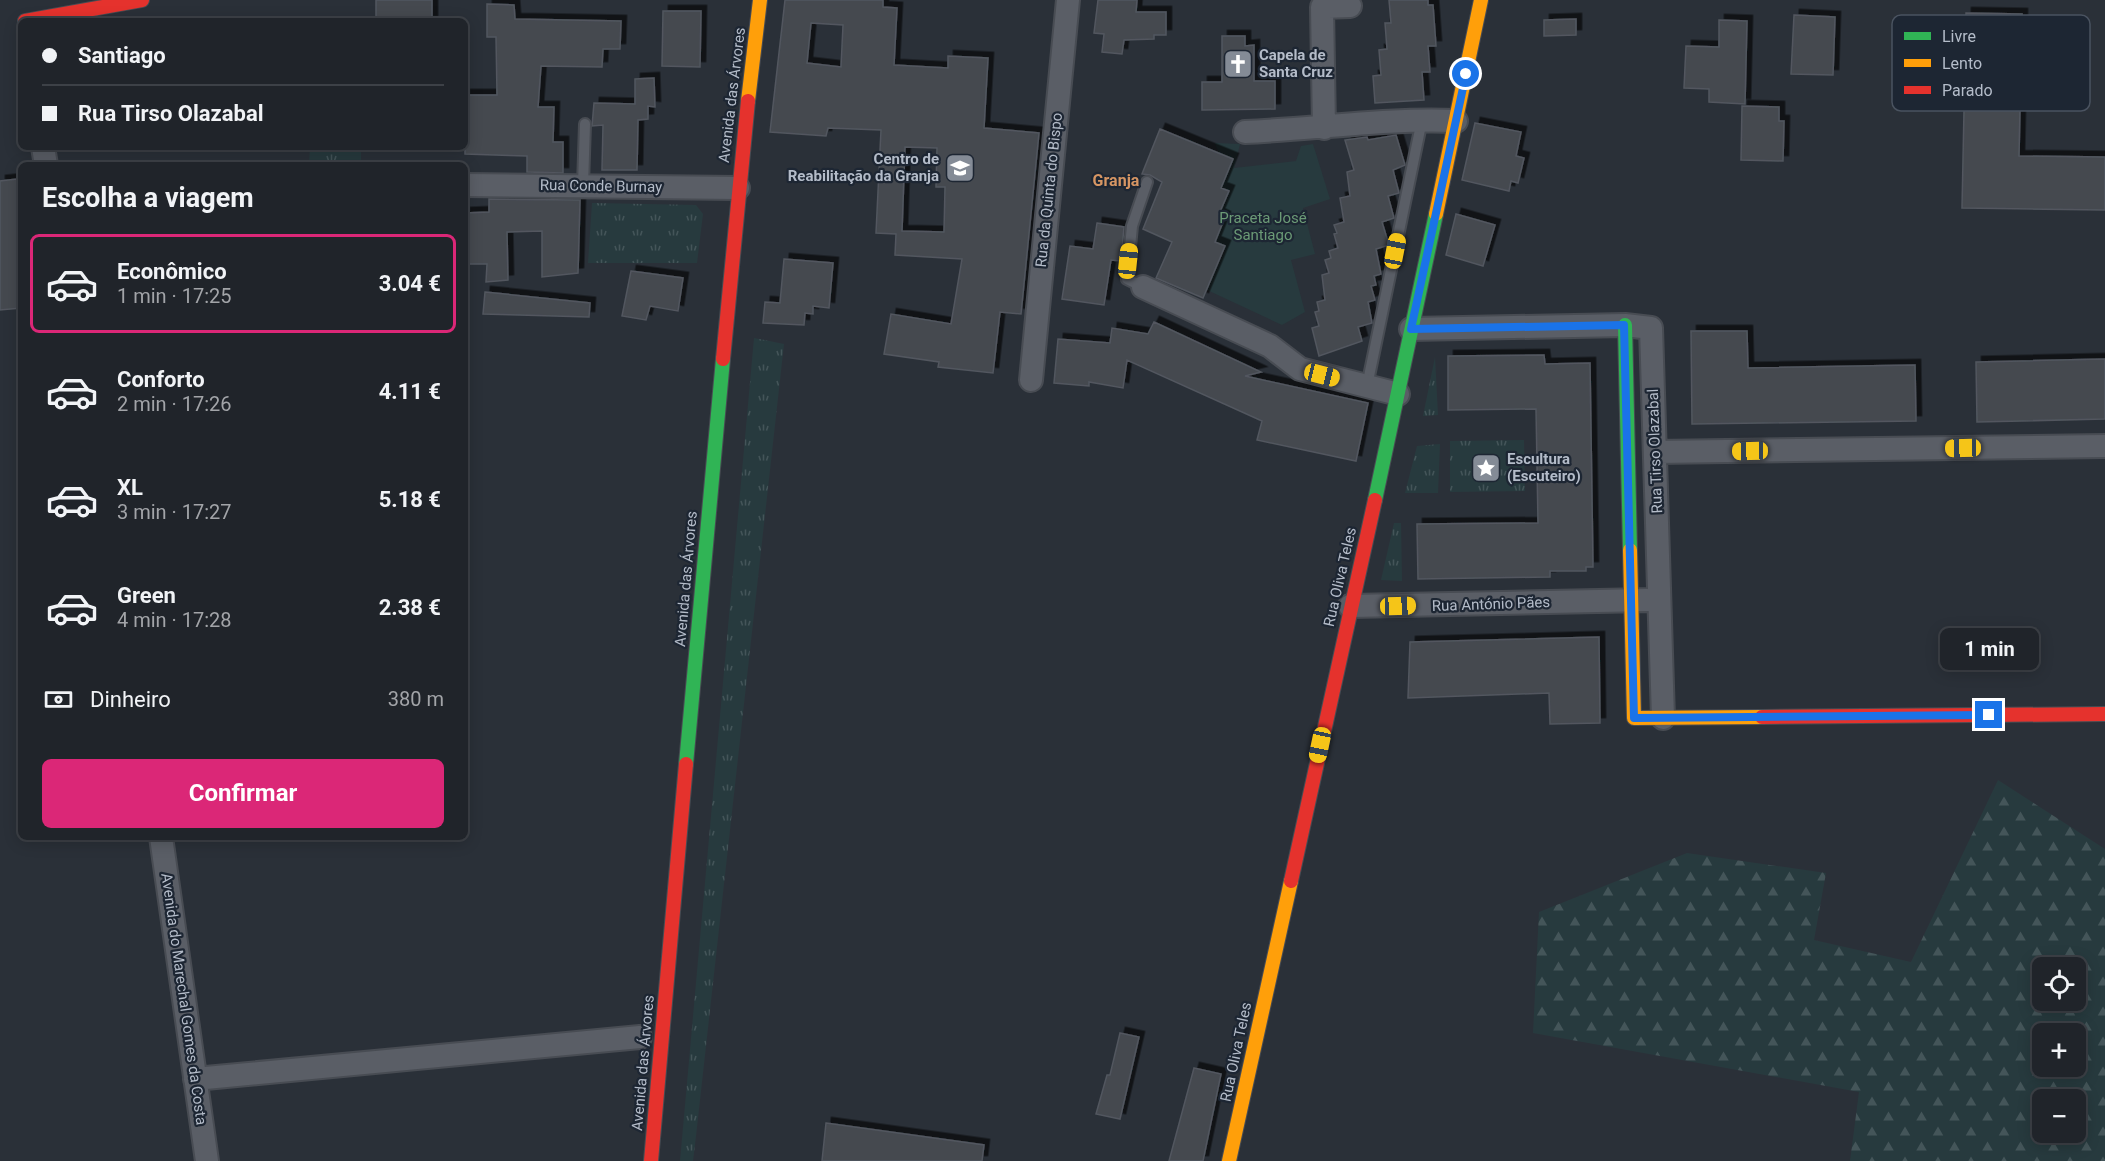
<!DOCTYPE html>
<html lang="pt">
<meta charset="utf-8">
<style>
body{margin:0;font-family:Roboto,sans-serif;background:#2d3036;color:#f1f3f6;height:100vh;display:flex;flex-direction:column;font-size:22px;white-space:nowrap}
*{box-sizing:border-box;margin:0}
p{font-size:20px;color:#a2a4a8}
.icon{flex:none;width:33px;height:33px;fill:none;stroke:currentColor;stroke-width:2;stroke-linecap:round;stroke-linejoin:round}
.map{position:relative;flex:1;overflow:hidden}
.details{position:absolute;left:18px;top:162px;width:450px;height:678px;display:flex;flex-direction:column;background:#20242a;border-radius:9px;box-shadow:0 3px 15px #0003,0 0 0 2px #3d4147}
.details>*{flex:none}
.top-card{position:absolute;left:18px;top:18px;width:450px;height:132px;border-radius:9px;box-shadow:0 3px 15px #0003,0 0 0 2px #3d4147;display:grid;align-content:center;height:132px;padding:0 24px;background:#20242a}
.controls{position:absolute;left:2032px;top:957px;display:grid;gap:12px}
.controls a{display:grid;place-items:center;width:54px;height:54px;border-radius:9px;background:#20242a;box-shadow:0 3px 15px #0003,0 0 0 2px #3d4147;font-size:30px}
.end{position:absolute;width:27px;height:27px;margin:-14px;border:8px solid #1a73e8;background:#fff;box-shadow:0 0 0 3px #fff}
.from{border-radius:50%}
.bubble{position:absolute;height:42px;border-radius:9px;background:#20242a;box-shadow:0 3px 15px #0003,0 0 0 2px #3d4147;font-size:20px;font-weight:700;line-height:42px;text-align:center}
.car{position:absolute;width:18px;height:36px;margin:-18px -9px;border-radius:8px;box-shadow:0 0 4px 2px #0007;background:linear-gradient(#f5c518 24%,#345 0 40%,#f5c518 0 76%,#345 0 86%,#f5c518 0)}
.top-card b{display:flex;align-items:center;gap:21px;height:57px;font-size:22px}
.top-card b+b{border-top:2px solid #3d4147}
.top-card i{width:15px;height:15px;background:#f1f3f6}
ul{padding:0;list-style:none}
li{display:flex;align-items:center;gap:18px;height:99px;margin:0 12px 9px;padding:0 12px;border:3px solid transparent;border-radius:9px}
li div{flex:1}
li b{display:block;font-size:22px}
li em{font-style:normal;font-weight:700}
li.current{border-color:#db2777}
li>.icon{width:54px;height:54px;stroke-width:1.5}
h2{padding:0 24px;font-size:27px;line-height:72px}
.pay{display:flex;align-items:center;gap:15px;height:66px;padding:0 24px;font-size:22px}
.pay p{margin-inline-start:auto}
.cta{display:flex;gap:12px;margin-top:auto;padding:12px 24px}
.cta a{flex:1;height:69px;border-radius:9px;background:#db2777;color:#fff;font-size:24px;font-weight:700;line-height:69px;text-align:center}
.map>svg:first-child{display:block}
.grass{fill:url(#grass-tufts)}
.forest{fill:url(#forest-firs);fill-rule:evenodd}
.park{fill:#273a3e}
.building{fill:#444950;stroke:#52575f;stroke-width:1.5;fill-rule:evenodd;filter:url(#shadow)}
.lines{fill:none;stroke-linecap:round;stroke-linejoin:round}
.lane-casing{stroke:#484c53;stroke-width:14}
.street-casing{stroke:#484c53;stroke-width:26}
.fast-casing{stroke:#484c53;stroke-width:16}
.slow-casing{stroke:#484c53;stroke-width:16}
.jam-casing{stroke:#484c53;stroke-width:16}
.lane{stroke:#5a5e66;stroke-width:10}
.street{stroke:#5a5e66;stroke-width:22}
.fast{stroke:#30b455;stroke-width:14}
.slow{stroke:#ff9f0a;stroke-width:14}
.jam{stroke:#e5322d;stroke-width:14}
.route{stroke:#1a73e8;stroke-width:8}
.labels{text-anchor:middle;stroke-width:4.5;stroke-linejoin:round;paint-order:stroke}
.poi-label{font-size:15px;font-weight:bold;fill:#b4bcc9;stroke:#1d2633;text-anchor:start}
.street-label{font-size:15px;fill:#b4bcc9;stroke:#1d2633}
.park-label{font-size:15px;fill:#6b9a76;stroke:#1d2633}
.neighbourhood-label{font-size:16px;font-weight:bold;fill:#d59563;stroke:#1d2633}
.key{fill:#1d2633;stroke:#4a5360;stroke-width:1.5}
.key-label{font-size:16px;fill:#b4bcc9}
</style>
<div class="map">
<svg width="2105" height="1161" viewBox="0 0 2105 1161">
<defs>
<pattern id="grass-tufts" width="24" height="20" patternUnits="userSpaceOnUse" patternTransform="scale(1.5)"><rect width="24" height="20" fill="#273a3e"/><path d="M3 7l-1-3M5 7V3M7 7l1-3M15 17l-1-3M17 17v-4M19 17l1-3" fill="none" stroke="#445559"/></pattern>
<pattern id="forest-firs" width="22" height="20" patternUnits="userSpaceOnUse" patternTransform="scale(1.5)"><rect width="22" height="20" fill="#273a3e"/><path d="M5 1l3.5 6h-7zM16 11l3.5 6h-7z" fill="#445559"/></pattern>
<filter id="shadow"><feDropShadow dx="5.5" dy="-5.5" stdDeviation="0" flood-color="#0009"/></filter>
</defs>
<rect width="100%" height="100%" fill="#2a3038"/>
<path class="grass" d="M310,147H361V165H309Z
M592,203L696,205L703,214L697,263H588Z
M754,338L784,344L696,1136L693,1161H680Z
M1435,357L1438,415L1423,416Z
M1524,440L1525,491L1450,492V441Z
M1440,444L1438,493H1405L1417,446Z
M1394,523H1401L1402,581L1381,580Z"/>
<path class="forest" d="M1998,780L2105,849V1161H1850L1859,1092L1533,1033L1539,912L1687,853L1826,873L1814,940L1911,962ZM2043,968H2076V1000H2043ZM2043,1034H2076V1066H2043ZM2043,1100H2076V1132H2043Z"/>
<path class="park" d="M1215,143L1240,144L1234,168L1296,161L1301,146L1313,144L1330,199L1303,208L1315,254L1291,260L1305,312L1282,325L1205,289L1225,251L1209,243L1222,161Z"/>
<path class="building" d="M376,0H432V21H376Z
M785,0H883V7L897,8L894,65L948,68V56L988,58L984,128L1039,133L1021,314L1000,312L993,373L938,367L939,362L884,354L891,314L951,324L962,259L895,255L896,234L876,233L881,130L828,128L826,136L770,132ZM811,23L843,25L841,67L807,63ZM905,147L937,148L936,187H945L944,232L902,231Z
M1098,0H1137L1136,12H1166V35H1154V39L1124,40L1122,54L1102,52L1104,34L1094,33Z
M1389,0H1428V5H1433L1436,46H1428L1430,72H1422L1424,100L1375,103L1373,76L1381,75L1379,50L1387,49L1385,23H1391Z
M487,4L514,5L515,19L621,21L620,49H603L602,67L541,66L538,107H554L553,142H563V173L527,172V156L465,154V95H497L496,37H487Z
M663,11H701L700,67L662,66Z
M1966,13L2022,14L2019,156L2105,157V210L1962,208Z
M1794,15L1835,17L1833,75L1791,74Z
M1576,19V35L1544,36V20Z
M1719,20L1747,21L1745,104L1709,102V89L1684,88L1686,46L1719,47Z
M1222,36H1245V46L1254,45V81H1275V109L1202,110V82H1222Z
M654,78L655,107L648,106V119L638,120L637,170H602L603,125L592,126L594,103L635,104V79Z
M1742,106L1779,107V121H1784L1783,161L1741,160Z
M1475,123L1521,132L1516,156L1524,158L1518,183L1511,181L1509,191L1462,180Z
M1160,129L1233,159L1221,188L1229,191L1219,214L1225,217L1215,242L1225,246L1203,298L1156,278L1172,242L1143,229L1162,182L1150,175L1142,174Z
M1396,135L1405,165L1393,170L1399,193L1388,196L1394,218L1382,222L1389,245L1376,249L1381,274L1374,276L1376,285L1371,286L1375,300L1368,302L1372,323L1358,327L1362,341L1319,356L1312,328L1319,326L1315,312L1319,311L1317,302L1325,300L1322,275L1329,273L1325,260L1331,258L1329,251L1338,248L1334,234L1337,233L1334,225L1344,222L1340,198L1350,196L1347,172L1354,170L1345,140L1367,137L1368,140Z
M17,179L21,202V308L0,310V181Z
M489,199L580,200L578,273L542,277V231L507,232L508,280L486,282L487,264H465V213L489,212Z
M1456,214L1495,225L1483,266L1446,255Z
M1097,223L1124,227L1121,261L1111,260L1104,305L1062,299L1070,246L1093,249Z
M784,259L833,263L829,308L813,306V314L805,313L804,325L763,323L765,302L780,303Z
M631,271L683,278L678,311L650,306L646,320L622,316Z
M485,292L590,303L589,317L483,314Z
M1154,322L1261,372L1245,376L1368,403L1356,461L1257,440L1262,421L1127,360L1123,388L1089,382V386L1054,383L1058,339L1110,343L1112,328L1148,334Z
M1691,331H1747L1748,368L1915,365L1916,421L1692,424Z
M1544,355L1545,364L1590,363L1593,567H1586V571H1550V577L1418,579L1417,524L1538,523L1536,409L1448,410V356Z
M2105,359V419L1977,422L1976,362Z
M1599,637L1600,723L1550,724L1549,693L1408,698L1410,642Z
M1120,1033L1139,1037L1120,1119L1096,1114L1107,1075H1110Z
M1194,1068L1221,1074L1203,1161H1169Z
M826,1123L984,1145L982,1161H822Z"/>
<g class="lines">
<g class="lane-casing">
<path id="lane" d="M583,185L585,124
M1143,287L1127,279L1132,226L1147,182
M1367,386L1422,120"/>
</g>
<g class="street-casing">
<path id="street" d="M1324,128L1322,7L1350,6
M1245,132C1315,129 1386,118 1456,121
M43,147L46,165
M465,185L738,188
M1143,287L1270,346L1300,369L1398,394
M1411,329L1625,325L1651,328L1663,718
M1031,380L1068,0
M1656,452L2105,446
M1350,606L1647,600
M161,837L207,1161
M195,1079L640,1037"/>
</g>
<g class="fast-casing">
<path id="fast" d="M1625,325L1630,550
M1375,500L1436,214
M686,764L723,359"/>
</g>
<g class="slow-casing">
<path id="slow" d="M748,101L760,0
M1436,214L1481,0
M1630,550L1634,718L1762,717
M1229,1161L1291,881"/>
</g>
<g class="jam-casing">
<path id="jam" d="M25,21L142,0
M723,359L748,101
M1762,717L2105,714
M1291,881L1375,500
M651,1161L686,764"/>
</g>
<use href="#lane" class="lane"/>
<use href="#street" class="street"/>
<use href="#fast" class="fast"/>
<use href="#slow" class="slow"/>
<use href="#jam" class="jam"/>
</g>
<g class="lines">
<path class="route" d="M1466,74L1411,329L1624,325L1634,718L1989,715"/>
</g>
<defs>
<g id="church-square" transform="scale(1.5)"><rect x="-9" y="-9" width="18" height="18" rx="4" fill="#848b96" stroke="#1d2633"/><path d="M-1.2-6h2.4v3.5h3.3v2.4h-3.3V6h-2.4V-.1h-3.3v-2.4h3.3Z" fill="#fff"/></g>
<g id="school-square" transform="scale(1.5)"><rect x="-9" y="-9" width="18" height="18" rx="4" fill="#848b96" stroke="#1d2633"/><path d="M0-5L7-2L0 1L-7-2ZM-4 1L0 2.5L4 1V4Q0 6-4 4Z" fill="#fff"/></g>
<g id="sight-square" transform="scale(1.5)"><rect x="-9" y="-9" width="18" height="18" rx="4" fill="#848b96" stroke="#1d2633"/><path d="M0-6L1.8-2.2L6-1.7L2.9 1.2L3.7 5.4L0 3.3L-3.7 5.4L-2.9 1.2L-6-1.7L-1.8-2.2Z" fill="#fff"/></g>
</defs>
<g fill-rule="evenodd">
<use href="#church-square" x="1238" y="64"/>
<use href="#school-square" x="960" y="168"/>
<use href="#sight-square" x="1486" y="468"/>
</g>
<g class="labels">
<g class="poi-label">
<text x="1259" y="60">Capela de<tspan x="1259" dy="17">Santa Cruz</tspan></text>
<text x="939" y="164" text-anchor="end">Centro de<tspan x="939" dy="17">Reabilitação da Granja</tspan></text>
<text x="1507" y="464">Escultura<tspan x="1507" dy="17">(Escuteiro)</tspan></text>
</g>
<g class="street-label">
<text transform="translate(732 95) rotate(-83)" y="5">Avenida das Árvores</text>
<text transform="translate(601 186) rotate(1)" y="5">Rua Conde Burnay</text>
<text transform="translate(1049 190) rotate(-84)" y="5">Rua da Quinta do Bispo</text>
<text transform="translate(1655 451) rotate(-92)" y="5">Rua Tirso Olazabal</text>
<text transform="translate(1340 577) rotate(-77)" y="5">Rua Oliva Teles</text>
<text transform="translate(686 579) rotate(-85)" y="5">Avenida das Árvores</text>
<text transform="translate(1491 604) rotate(-2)" y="5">Rua António Pães</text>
<text transform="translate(184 999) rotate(82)" y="5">Avenida do Marechal Gomes da Costa</text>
<text transform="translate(1236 1052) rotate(-78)" y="5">Rua Oliva Teles</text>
<text transform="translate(643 1063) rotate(-85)" y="5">Avenida das Árvores</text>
</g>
<g class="park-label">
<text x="1263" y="223">Praceta José<tspan x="1263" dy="17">Santiago</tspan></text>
</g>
<g class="neighbourhood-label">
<text x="1116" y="186">Granja</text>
</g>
</g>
<rect x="1892" y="15" width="198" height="96" rx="9" class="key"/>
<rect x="1904" y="32" width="27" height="8" fill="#30b455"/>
<rect x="1904" y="59" width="27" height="8" fill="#ff9f0a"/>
<rect x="1904" y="86" width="27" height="8" fill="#e5322d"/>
<g class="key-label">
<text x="1942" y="42">Livre</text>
<text x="1942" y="69">Lento</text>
<text x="1942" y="96">Parado</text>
</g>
</svg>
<div class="controls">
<a><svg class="icon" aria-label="locate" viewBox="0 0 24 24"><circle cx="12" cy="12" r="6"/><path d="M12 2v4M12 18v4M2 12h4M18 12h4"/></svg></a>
<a>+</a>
<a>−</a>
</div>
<i class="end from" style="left:1466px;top:74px"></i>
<i class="end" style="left:1989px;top:715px"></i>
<div class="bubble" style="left:1940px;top:628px;width:99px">1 min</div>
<i class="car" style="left:1395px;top:251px;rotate:11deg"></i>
<i class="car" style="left:1128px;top:261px;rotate:6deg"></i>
<i class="car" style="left:1322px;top:375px;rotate:104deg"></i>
<i class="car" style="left:1963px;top:448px;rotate:269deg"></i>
<i class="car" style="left:1750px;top:451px;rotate:269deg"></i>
<i class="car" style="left:1398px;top:606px;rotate:88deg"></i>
<i class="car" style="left:1320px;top:745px;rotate:192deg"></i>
<div class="top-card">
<b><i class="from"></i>Santiago</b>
<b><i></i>Rua Tirso Olazabal</b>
</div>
<section class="details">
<h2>Escolha a viagem</h2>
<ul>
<li class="current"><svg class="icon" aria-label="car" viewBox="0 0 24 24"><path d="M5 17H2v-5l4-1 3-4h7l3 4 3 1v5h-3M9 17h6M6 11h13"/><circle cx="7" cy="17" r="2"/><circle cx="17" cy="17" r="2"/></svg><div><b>Econômico</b><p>1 min · 17:25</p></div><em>3.04 €</em></li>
<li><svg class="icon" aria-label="car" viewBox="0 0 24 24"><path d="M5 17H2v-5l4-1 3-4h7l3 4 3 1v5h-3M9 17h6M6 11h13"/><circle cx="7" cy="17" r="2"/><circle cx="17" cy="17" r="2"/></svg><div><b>Conforto</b><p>2 min · 17:26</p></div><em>4.11 €</em></li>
<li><svg class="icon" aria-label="car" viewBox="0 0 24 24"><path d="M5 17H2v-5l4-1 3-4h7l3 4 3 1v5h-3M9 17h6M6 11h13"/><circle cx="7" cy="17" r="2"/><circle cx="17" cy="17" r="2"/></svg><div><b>XL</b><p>3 min · 17:27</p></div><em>5.18 €</em></li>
<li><svg class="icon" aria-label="car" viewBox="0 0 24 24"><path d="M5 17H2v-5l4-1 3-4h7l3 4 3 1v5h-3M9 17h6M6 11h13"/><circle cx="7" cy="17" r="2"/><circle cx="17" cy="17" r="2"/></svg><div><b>Green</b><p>4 min · 17:28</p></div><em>2.38 €</em></li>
</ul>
<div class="pay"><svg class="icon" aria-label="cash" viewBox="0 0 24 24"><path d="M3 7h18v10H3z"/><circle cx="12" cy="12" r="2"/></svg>Dinheiro<p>380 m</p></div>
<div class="cta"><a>Confirmar</a></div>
</section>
</div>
